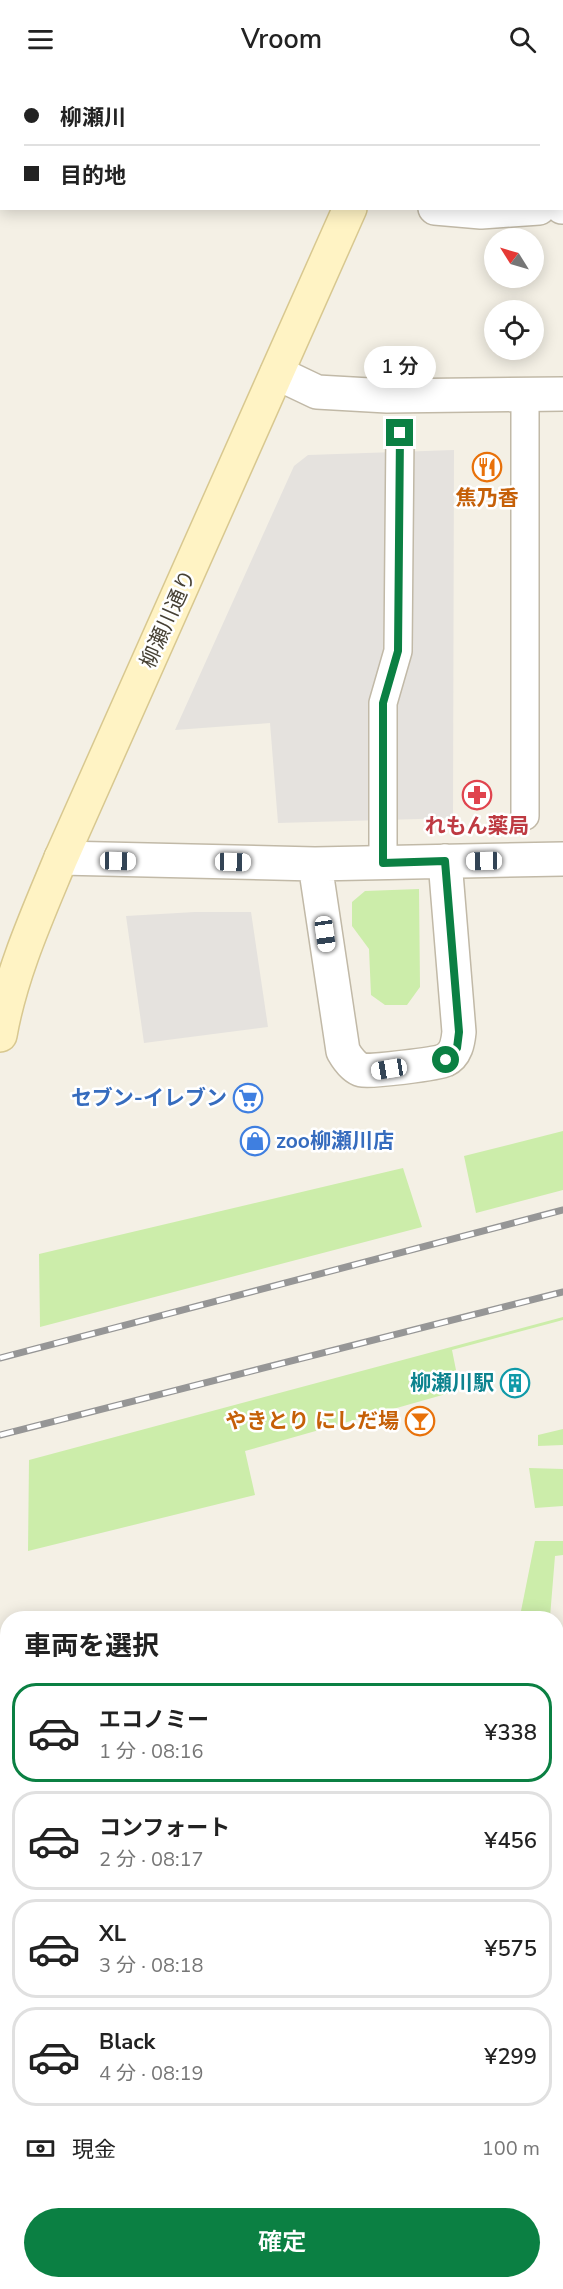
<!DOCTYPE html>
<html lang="ja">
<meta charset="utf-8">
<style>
body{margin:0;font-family:"Nunito Sans","Noto Sans JP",sans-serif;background:#f6f6f6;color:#222;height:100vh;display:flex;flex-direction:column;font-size:22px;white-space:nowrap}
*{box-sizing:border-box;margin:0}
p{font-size:20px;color:#767676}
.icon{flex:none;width:33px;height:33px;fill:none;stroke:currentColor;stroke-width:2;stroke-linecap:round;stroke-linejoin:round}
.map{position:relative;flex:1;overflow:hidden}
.side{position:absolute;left:0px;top:1533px;width:564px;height:678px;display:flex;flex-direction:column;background:#fff;border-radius:24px 24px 0 0;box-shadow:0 3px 15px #0003}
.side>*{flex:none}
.banner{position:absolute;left:0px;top:0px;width:564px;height:132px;box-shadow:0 3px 15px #0003;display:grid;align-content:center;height:132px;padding:0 24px;background:#fff}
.needle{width:39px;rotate:307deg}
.buttons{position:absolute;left:484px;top:150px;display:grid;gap:12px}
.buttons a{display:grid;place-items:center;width:60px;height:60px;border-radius:50%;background:#fff;box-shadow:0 3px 15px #0003;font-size:30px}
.end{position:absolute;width:27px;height:27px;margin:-14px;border:8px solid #0b8043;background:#fff;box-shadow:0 0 0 3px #fff}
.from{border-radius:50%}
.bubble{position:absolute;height:42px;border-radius:21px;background:#fff;box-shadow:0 3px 15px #0003;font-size:20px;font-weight:600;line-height:42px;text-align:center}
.car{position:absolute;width:18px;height:36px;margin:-18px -9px;border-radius:8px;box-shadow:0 0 4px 2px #0007;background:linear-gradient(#fff 24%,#345 0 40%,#fff 0 76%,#345 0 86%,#fff 0)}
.banner b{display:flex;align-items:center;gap:21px;height:57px;font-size:22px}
.banner b+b{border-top:2px solid #e0e0e0}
.banner i{width:15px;height:15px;background:#222}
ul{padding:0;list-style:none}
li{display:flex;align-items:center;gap:18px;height:99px;margin:0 12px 9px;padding:0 12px;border:3px solid #e0e0e0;border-radius:24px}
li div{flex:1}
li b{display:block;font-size:22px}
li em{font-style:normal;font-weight:600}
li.active{border-color:#0b8043}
li>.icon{width:54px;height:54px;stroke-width:1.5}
h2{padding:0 24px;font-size:27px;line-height:72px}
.pay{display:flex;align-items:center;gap:15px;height:66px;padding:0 24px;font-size:22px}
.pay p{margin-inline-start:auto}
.button{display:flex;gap:12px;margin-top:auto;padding:12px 24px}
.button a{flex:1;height:69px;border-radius:36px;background:#0b8043;color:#fff;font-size:24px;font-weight:600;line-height:69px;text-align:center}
header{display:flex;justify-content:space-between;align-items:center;height:78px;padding:0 24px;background:#fff;font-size:27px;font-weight:600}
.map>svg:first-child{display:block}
.green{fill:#ccedaa}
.parking{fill:#e5e2de}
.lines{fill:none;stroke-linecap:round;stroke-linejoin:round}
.lane-casing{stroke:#c1b9a7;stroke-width:30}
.street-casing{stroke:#c1b9a7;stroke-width:36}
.secondary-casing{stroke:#d8c890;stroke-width:36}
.lane{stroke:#fff;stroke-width:27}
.street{stroke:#fff;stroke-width:33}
.secondary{stroke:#fff3c4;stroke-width:33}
.rail-casing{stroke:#969696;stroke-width:7}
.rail{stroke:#fff;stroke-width:4.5;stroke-dasharray:14;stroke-linecap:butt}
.route{stroke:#0b8043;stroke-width:8}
.labels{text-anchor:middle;stroke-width:5;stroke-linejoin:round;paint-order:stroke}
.food-label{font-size:21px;font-weight:bold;fill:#c56008;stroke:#fff}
.street-label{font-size:21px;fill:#474134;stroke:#fff}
.health-label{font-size:21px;font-weight:bold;fill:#be3a42;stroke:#fff}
.shop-label{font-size:21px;font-weight:bold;fill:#366cbe;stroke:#fff;text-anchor:end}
.culture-label{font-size:21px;font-weight:bold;fill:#0d838f;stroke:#fff;text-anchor:end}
</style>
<header><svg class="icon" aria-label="menu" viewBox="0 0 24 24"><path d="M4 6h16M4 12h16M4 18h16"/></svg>Vroom<svg class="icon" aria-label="search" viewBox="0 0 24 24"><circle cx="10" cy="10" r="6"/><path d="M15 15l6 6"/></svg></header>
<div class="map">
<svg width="563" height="2211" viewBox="0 0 563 2211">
<rect width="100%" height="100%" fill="#f4f0e5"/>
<path class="green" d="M419,811L420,909L407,927H385L371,917L369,871L352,848V824L365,813Z
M563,1053V1112L476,1135L464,1078Z
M403,1090L422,1149L40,1249L39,1176Z
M563,1239V1242L452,1272L460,1312L245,1373L255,1417L28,1473L29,1382Z
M563,1351V1367L538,1368V1357Z
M529,1390L563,1391V1428L535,1430Z
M535,1463H563V1477L555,1478L550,1539L520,1538Z
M557,1803L563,1812V1861L557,1860Z
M557,1913L563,1917V1966L557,1961Z"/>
<path class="parking" d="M454,372L453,740L278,745L270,645L175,652L294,388L308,377Z
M195,834H251L268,949L144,965L126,838Z"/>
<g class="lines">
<g class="lane-casing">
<path id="lane" d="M525,316V738
M383,785V625L398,573L400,355
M0,1638H8"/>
</g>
<g class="street-casing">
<path id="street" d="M562,129H563
M435,130L481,134L539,130
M277,295L317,314L387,318L563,316
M61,780L315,786L563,781
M315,786L343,973C347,980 354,990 362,992C370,994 437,986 445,982C456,977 458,964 459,954L445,783"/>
</g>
<g class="secondary-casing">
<path id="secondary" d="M409,2L410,0
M0,957C11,895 37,838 61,780L350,130
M556,2105L563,2099
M0,2198H8
M504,2204L512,2211"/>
</g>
<use href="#lane" class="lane"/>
<use href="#street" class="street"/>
<use href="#secondary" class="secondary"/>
<g class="rail-casing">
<path id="rail" d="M0,1280L563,1132
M0,1357L563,1214"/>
</g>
<use href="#rail" class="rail"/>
</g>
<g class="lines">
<path class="route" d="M400,355L398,573L383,625V785L445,783L459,954L457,970L446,982"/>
</g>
<defs>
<g id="restaurant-ring" transform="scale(1.5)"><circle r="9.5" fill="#fff" stroke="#e8710a" stroke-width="1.5"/><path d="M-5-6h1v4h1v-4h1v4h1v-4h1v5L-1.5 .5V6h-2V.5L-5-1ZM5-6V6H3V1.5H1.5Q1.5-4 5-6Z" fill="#e8710a"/></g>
<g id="pharmacy-ring" transform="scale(1.5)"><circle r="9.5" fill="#fff" stroke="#e0444e" stroke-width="1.5"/><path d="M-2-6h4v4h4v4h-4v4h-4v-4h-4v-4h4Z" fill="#e0444e"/></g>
<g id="supermarket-ring" transform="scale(1.5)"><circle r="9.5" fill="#fff" stroke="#3f7fe0" stroke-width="1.5"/><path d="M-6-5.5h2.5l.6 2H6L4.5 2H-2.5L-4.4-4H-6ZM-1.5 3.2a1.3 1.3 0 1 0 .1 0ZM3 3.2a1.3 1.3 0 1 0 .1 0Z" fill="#3f7fe0"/></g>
<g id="shop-ring" transform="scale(1.5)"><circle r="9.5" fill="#fff" stroke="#3f7fe0" stroke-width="1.5"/><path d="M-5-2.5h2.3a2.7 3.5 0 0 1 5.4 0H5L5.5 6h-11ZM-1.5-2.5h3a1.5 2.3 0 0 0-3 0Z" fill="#3f7fe0"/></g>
<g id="building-ring" transform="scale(1.5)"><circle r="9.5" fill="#fff" stroke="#0f9aa8" stroke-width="1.5"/><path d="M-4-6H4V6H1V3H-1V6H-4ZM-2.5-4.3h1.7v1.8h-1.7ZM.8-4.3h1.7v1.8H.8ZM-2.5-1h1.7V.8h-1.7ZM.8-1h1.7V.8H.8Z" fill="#0f9aa8"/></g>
<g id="bar-ring" transform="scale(1.5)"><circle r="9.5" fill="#fff" stroke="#e8710a" stroke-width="1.5"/><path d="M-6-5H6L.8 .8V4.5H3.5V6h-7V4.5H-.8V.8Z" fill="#e8710a"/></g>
</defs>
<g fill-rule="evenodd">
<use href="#restaurant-ring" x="487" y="389"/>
<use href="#pharmacy-ring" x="477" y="717"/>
<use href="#supermarket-ring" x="248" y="1020"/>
<use href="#shop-ring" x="255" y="1063"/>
<use href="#building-ring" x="515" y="1305"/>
<use href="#bar-ring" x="420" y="1343"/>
</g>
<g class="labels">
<g class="food-label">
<text x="487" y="427">焦乃香</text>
<text x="399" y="1350" text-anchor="end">やきとり にしだ場</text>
</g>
<g class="street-label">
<text transform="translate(168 541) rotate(-66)" y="7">柳瀬川通り</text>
</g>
<g class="health-label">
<text x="477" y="755">れもん薬局</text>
</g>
<g class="shop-label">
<text x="227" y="1027">セブン-イレブン</text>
<text x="276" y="1070" text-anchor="start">zoo柳瀬川店</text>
</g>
<g class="culture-label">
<text x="494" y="1312">柳瀬川駅</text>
</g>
</g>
</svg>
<div class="buttons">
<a><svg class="needle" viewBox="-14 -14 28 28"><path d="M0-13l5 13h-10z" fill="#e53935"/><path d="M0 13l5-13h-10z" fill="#767676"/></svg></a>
<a><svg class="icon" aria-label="locate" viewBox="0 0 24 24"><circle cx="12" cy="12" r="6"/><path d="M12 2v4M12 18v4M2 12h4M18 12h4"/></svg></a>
</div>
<i class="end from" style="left:446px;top:982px"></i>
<i class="end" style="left:400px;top:355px"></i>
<div class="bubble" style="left:364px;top:268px;width:72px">1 分</div>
<i class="car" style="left:118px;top:783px;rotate:91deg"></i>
<i class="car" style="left:484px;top:783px;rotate:269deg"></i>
<i class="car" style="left:233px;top:784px;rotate:91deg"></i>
<i class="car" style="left:325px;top:856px;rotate:172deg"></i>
<i class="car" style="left:389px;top:991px;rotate:261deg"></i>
<div class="banner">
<b><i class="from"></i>柳瀬川</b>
<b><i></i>目的地</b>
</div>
<section class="side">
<h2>車両を選択</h2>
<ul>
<li class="active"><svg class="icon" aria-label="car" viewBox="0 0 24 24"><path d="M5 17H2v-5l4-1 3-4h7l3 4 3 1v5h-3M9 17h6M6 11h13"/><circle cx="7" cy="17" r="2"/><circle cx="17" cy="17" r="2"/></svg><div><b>エコノミー</b><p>1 分 · 08:16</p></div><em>¥338</em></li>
<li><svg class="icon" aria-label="car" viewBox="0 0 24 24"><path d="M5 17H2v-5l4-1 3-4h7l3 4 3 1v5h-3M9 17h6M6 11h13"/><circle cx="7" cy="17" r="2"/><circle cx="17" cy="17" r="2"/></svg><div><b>コンフォート</b><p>2 分 · 08:17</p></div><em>¥456</em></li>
<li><svg class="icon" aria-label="car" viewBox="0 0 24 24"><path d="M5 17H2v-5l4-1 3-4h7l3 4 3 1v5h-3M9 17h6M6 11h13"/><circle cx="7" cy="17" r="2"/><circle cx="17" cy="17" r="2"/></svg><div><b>XL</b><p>3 分 · 08:18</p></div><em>¥575</em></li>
<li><svg class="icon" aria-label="car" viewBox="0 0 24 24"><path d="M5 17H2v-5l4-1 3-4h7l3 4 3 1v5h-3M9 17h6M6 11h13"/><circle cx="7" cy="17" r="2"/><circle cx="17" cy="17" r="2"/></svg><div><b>Black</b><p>4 分 · 08:19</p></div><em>¥299</em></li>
</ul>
<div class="pay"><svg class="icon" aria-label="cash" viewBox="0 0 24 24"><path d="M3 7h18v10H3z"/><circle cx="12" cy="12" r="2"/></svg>現金<p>100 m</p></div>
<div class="button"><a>確定</a></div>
</section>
</div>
